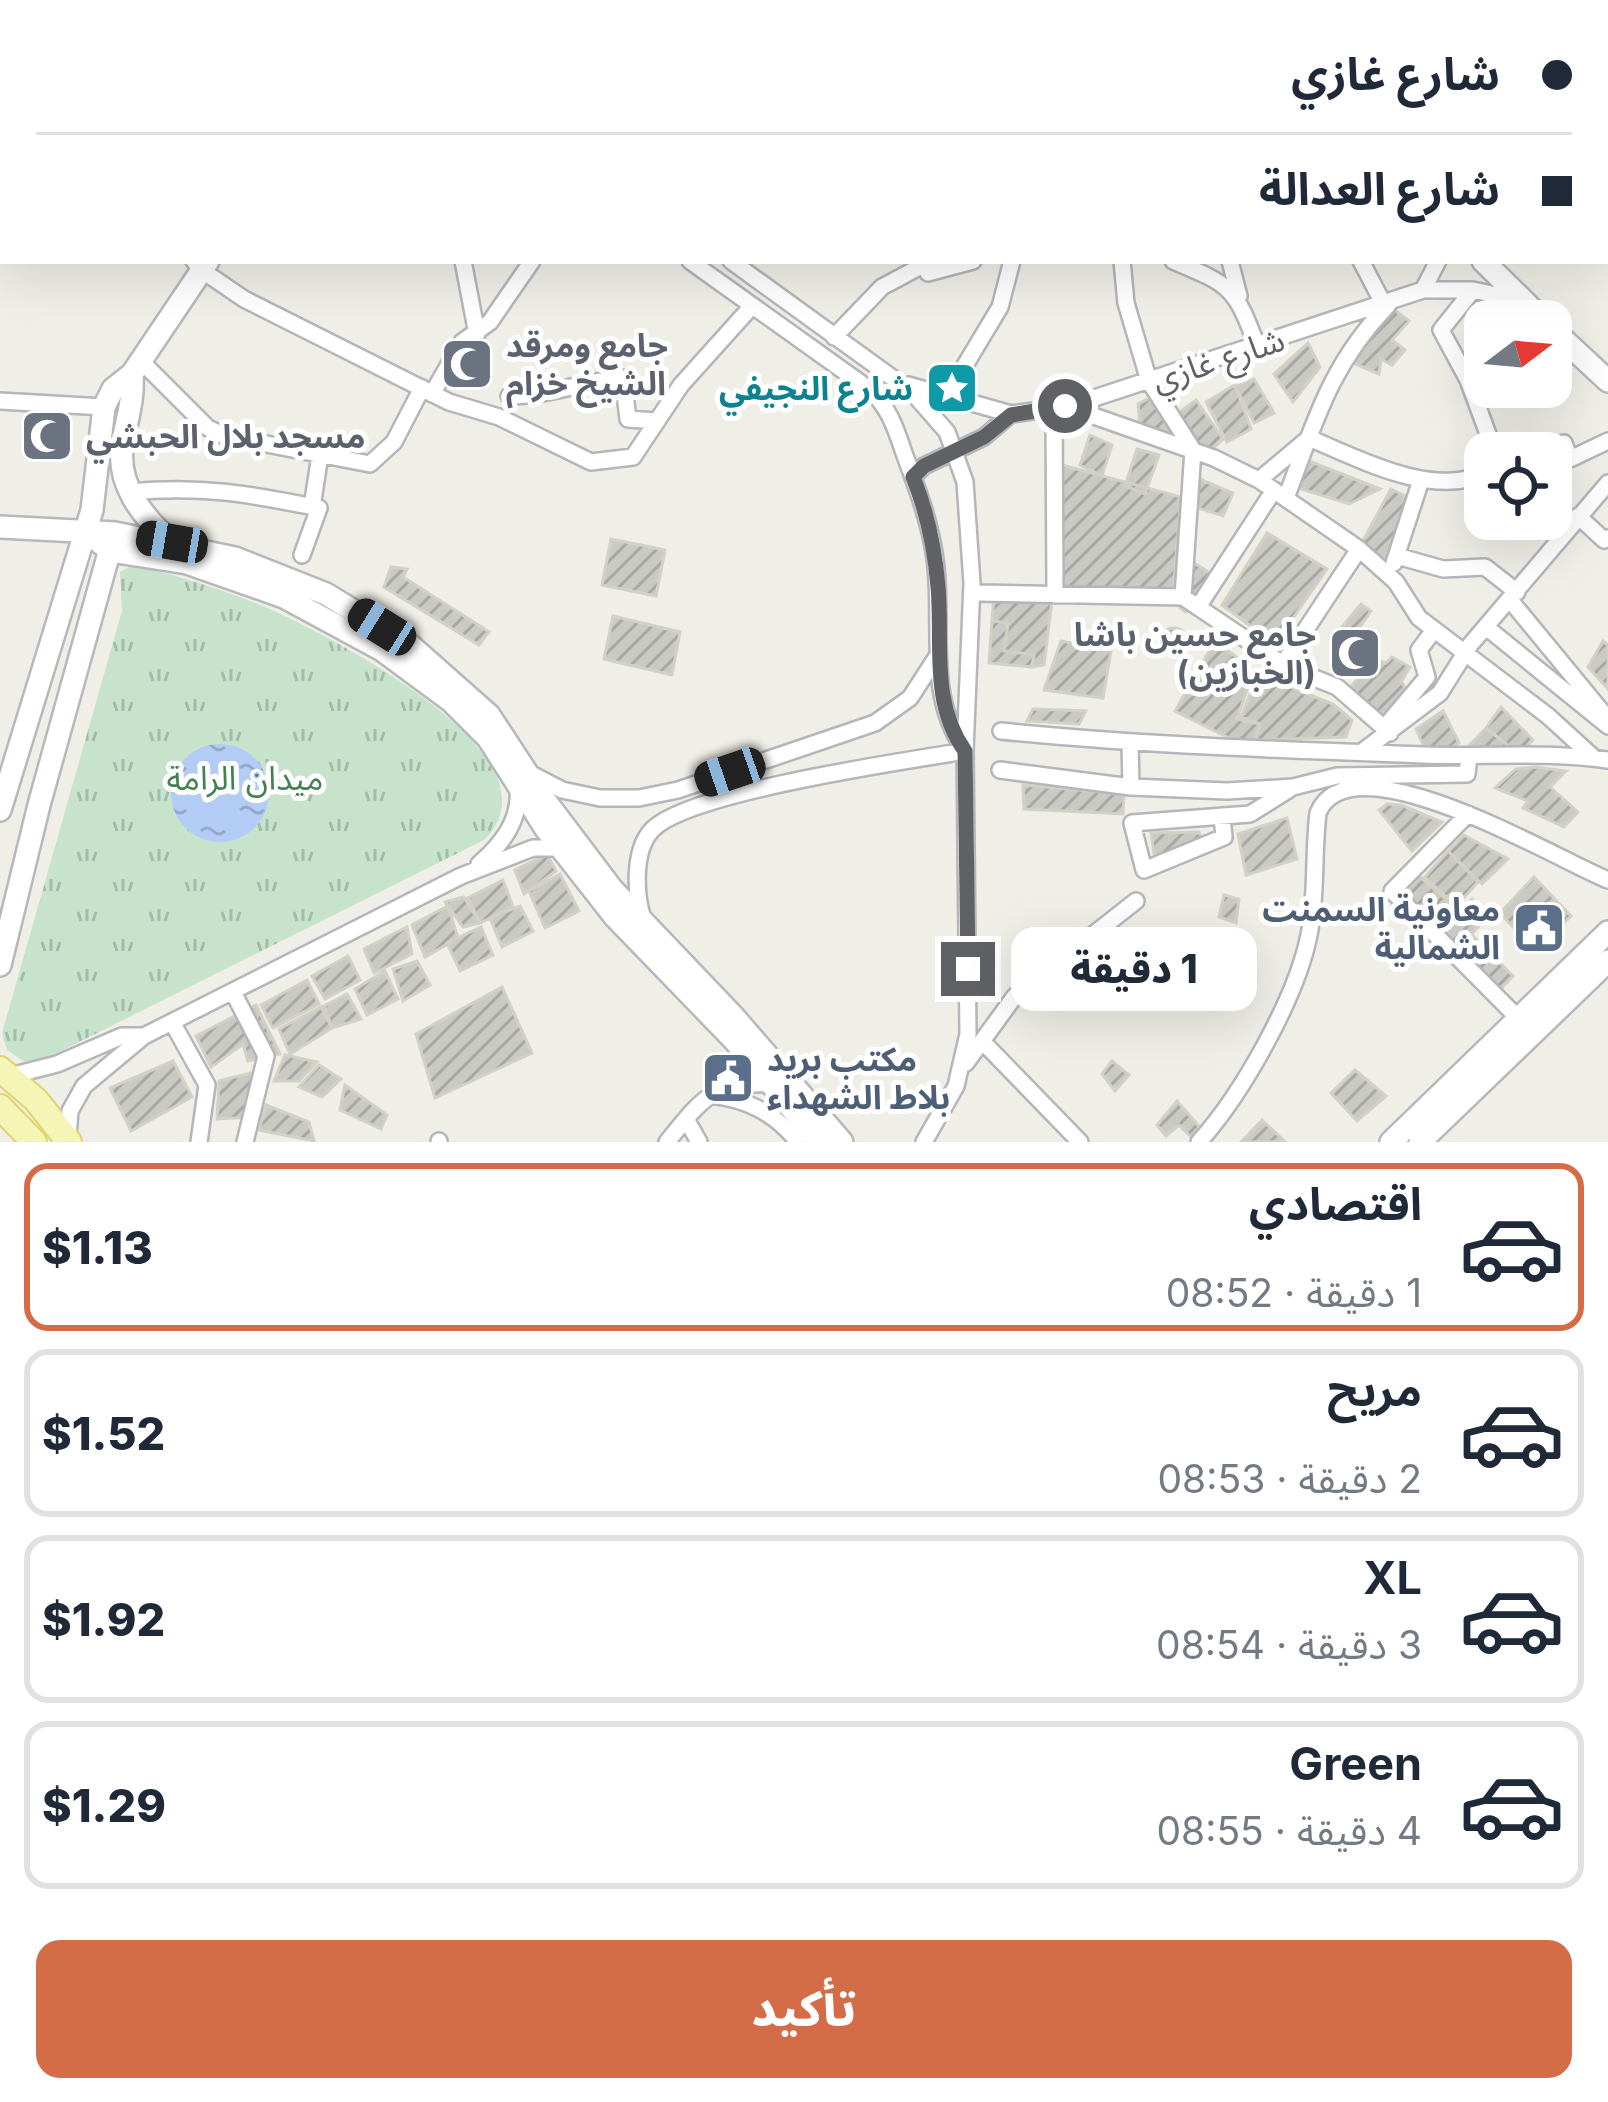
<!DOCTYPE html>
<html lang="ar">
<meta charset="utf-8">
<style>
body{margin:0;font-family:Inter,"Noto Sans Arabic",sans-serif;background:#f6f6f7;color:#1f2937;direction:rtl;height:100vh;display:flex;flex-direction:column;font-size:45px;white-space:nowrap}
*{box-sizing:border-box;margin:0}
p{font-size:39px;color:#747a83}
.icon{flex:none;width:66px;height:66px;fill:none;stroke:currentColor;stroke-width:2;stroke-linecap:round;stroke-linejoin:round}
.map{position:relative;height:1142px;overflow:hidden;direction:ltr}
.details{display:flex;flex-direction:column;background:#fff;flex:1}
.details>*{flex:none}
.top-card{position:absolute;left:0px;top:0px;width:1608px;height:264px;box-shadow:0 12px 48px #0002;direction:rtl;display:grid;align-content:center;height:264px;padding:0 36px;background:#fff}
.needle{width:78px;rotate:74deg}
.fabs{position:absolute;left:1464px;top:300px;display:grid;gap:24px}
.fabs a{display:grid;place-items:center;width:108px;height:108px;border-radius:24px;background:#fff;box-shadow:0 12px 48px #0002;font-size:60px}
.end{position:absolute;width:54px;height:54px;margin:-27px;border:15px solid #5f6165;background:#fff;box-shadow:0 0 0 6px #fff}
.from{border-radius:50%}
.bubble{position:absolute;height:84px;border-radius:24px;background:#fff;box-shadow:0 12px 48px #0002;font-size:39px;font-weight:800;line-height:84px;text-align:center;direction:rtl}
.car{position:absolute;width:36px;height:72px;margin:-36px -18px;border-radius:15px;box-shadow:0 0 9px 3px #0007;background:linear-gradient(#222 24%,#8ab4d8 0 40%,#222 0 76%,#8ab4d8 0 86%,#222 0)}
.top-card b{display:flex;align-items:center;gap:42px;height:114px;font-size:45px}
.top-card b+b{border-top:3px solid #e0e1e3}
.top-card i{width:30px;height:30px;background:#1f2937}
ul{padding:21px 0 0;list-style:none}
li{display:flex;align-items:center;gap:36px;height:168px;margin:0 24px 18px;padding:0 12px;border:6px solid #e0e1e3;border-radius:24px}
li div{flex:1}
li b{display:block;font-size:45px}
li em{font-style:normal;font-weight:800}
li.active{border-color:#d46c48}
li>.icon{width:108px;height:108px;stroke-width:1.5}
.primary-button{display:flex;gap:24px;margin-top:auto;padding:24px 36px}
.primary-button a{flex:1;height:138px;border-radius:24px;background:#d46c48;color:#fff;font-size:48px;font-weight:800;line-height:138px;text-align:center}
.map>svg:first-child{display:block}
.grass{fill:url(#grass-tufts)}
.water{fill:url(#water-ripples)}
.building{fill:url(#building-hatch);stroke:#d3d1c6;stroke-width:3}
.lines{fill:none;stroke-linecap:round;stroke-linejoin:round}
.street-casing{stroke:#b4b6ba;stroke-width:20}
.secondary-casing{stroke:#b6b8bc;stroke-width:26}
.primary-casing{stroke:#e0d46f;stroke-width:28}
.street{stroke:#fff;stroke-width:15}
.secondary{stroke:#fff;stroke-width:21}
.primary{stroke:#f4f5b6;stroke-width:24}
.route{stroke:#5f6165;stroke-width:15}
.labels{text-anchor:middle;stroke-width:10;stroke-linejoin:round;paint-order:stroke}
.worship-label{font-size:33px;font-weight:bold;fill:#5b616d;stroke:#fff;text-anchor:start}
.street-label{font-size:33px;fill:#5f6165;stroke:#fff}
.culture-label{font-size:33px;font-weight:bold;fill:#0d838f;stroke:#fff;text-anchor:end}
.park-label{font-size:33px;fill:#418250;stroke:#fff}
.service-label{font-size:33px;font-weight:bold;fill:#4e5e75;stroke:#fff;text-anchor:end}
</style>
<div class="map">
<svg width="1608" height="1142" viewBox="0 0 1608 1142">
<defs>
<pattern id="grass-tufts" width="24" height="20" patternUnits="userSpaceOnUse" patternTransform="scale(3)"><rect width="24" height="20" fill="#c7e3cc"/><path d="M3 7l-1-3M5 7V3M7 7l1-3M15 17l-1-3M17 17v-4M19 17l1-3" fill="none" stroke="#a5bba9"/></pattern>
<pattern id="water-ripples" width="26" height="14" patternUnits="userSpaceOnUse" patternTransform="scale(3)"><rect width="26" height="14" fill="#b2ccf5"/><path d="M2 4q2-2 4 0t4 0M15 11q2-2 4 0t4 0" fill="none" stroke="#94a9ca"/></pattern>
<pattern id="building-hatch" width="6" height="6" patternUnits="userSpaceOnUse" patternTransform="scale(3)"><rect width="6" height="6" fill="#cacac4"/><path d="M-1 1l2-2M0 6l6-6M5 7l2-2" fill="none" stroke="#a7a7a3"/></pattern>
</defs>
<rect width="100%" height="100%" fill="#efeee7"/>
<path class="grass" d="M133,565C178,576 222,589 265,607C320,631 571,756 484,840L31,1066L7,1050L2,1033L122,611L120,572Z"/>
<path class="water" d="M171 793a49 49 0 1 1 98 0a49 49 0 1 1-98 0Z"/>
<path class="building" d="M1391,307L1409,321L1392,340L1405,350L1392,365L1381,359L1379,374L1348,361Z
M1308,343L1320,367L1293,402L1274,374Z
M1254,379L1274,413L1254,423L1235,385Z
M1235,385L1251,429L1227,442L1206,402Z
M1150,398L1173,432L1154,441L1141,436L1138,404Z
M1196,400L1223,439L1208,453L1174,416Z
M1090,435L1112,445L1102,476L1080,465Z
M1137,449L1159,455L1145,494L1125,486Z
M1304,459L1380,489L1349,504L1298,488Z
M1062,465L1181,497L1173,596L1059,593Z
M1197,478L1233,493L1223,516L1195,507Z
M1391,489L1412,499L1389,560L1359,548Z
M1267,533L1327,569L1275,644L1222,605Z
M611,539L665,550L656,596L602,585Z
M1188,559L1218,578L1186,612L1180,608Z
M391,567L407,569L403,577L489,632L479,645L384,587Z
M994,595L1052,601L1044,665L1032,667L1034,655L1004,651L1008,624L992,620Z
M1361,604L1371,611L1353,637L1341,628Z
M613,616L680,632L672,675L604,659Z
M992,620L1008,624L1004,651L1034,655L1032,667L989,663Z
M1161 641a13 13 0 1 1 26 0a13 13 0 1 1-26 0Z
M1061,641L1111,651L1103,698L1044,690Z
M1215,641L1254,670L1237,719L1260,724L1255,740L1235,741L1175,711Z
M1603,641L1608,645V689L1588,667Z
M1392,657L1410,667L1401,682L1410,693L1387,725L1344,695L1374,659L1386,663Z
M1258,674L1333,704L1352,720L1346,737L1255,740L1260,724L1241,717Z
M1501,707L1533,740L1519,754L1486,728Z
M1033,709L1086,711L1079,724L1027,721Z
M1443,711L1459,743L1430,760L1416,729Z
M1486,728L1519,754L1464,751Z
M1535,767L1566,771L1550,787L1578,812L1564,827L1523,808L1528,801L1495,788L1516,769Z
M1023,785L1124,794L1123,814L1024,809Z
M1387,804L1401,805L1442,822L1412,851L1379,810Z
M1287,818L1297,859L1246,875L1238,834Z
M1199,832L1202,840L1155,860L1151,833Z
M1464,835L1508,859L1482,884L1448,851Z
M1448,851L1478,882L1456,906L1425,877Z
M547,854L556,871L524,894L515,870Z
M560,874L579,911L545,928L529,891Z
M1420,877L1458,909L1436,933L1400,895Z
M1534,877L1571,916L1535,951L1500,913Z
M503,880L513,907L480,923L468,898Z
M1224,895L1239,899L1236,923L1219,917Z
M464,897L480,923L463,927L445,902Z
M1472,899L1487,917L1458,949L1442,930Z
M448,906L458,938L425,957L412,925Z
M520,906L533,931L502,947L490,918Z
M407,927L412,954L374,973L364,949Z
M481,927L493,955L460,971L447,943Z
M1472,935L1513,976L1492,998L1450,956Z
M348,956L360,980L325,999L312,976Z
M1153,959L1166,980L1155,993L1138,971Z
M417,961L430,985L403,1001L393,969Z
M385,971L398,999L367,1015L355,989Z
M307,980L319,1004L273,1028L261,1005Z
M502,987L532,1053L435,1098L416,1034Z
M347,994L361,1019L332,1028L324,1006Z
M256,1005L280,1054L248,1061L243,1044L211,1067L196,1036Z
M321,1007L332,1028L290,1054L279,1029Z
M285,1055L317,1062L299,1081H274Z
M173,1061L192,1097L131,1131L110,1088Z
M1112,1061L1129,1075L1115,1091L1102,1074Z
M319,1065L341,1079L322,1097L299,1087Z
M1355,1070L1386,1096L1357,1121L1331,1093Z
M255,1072L254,1117L217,1119L219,1081Z
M345,1085L387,1115L381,1129L340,1110Z
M1177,1101L1203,1131L1194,1140L1179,1125L1166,1136L1157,1125Z
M266,1105L309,1122L314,1141L259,1130Z
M1262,1120L1279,1136L1285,1142H1241Z"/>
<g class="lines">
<g class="street-casing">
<path id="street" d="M60,0V3
M241,0L246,3
M484,0V3
M557,0L561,3
M878,0L882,3
M927,0L929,3
M1308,0L1311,3
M1398,0L1403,3
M1534,0L1536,3
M1581,0H1594
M670,3L671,0
M1117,3L1120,0
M1218,3L1221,0
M1380,3L1382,0
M1605,5L1608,8
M0,99H3
M1605,116L1608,118
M1605,158L1607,147
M1605,210L1608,208
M194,261L200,269L244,299L449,402L499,417L591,462L633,457L681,385L752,306
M463,261L477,334
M690,261L869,389C889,407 896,429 904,453C917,488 930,522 935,559C944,622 925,694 964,749
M731,261L912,392L947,432L965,482L972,583L965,751L968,1034L956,1086L924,1142
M924,261L928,273L973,261
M1122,261L1126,303L1149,381L1193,450L1183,597
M1173,261C1231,285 1235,287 1257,346
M1230,261L1239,296
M1361,261L1384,305
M1423,290L1438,261
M1473,290L1441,330L1468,380L1495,453
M834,337L882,287L925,264
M141,361L208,428L225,436L370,464L394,442L422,388
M908,385L1011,414L1070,406L1423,290H1473L1520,300
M432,394L462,342L490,322L532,261
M509,396C549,396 584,381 623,378L628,419L657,421
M0,401L104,407
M946,403V397L1000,307L1012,261
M1068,407L1214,458L1259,480L1359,549L1396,582L1419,618L1548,716L1594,758
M1054,408L1055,595
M1534,453L1564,443L1570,459L1608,441
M913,477L924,466L984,437L1011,414
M1259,480L1309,438C1357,458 1433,499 1485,473
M129,492C201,485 249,494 319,508L302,555
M1286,498C1315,422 1330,365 1388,305
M312,507L320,455
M1578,516L1604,540L1608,538
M1397,556L1443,569L1485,567L1517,592
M1394,563L1421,480
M979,593L1183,597L1287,667L1337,687L1390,733
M1510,600L1603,713
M1198,607L1274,490
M1486,627L1608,726
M1283,664L1359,549
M1384,728L1427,677L1419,650L1434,630
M1001,731C1142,745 1282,750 1424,755C1486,757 1547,751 1608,760
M1130,744L1131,787
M1363,751L1440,693L1470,645L1608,483
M1000,770L1131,787L1227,791L1293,787L1337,776L1467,774L1469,757
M533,775L562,790L600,798H639L678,790L875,723L910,698L936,658
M1468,814L1392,891L1519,1019
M1222,816L1224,837L1144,870L1132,823L1250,814L1290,789
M479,864C502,844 521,820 518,788
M643,919C635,894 633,850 652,830C687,792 905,761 965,751
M233,992L266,1056L245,1142
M172,1022L207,1085L199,1142
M982,1041L1080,1142
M966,1063L1015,996L1136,901
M10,1076L57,1064L122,1036H144
M711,1095C747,1099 775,1113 798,1142
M686,1119L699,1142
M68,1137L70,1111L84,1086L144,1036L461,876L533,848H560
M439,1141V1142
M667,1142C702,1099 713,1081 771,1084
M1199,1142C1242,1094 1296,999 1309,935C1317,896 1313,853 1318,813C1350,735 1558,860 1608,880"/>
</g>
<g class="secondary-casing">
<path id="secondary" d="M1201,0L1204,3
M432,3L434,0
M1483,261L1544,321
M1551,328L1608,381
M132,374C134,399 127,418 123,442C115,483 142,516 171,542
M0,527L115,533L235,558L326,594L410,645L489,715L544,799L612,889L734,1017L842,1142
M86,531L110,551L187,563L284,597L382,650L451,701L488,738L546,829L615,917L735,1041L820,1142
M0,810L92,510L104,407L113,389L132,374L208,261
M0,965L39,805L112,542
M1391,1142L1608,932
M1420,1142L1608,961"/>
</g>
<g class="primary-casing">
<path id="primary" d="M0,1069L36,1100L69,1142
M0,1107L34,1142"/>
</g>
<use href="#street" class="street"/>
<use href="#secondary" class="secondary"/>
<use href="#primary" class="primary"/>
</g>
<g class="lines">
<path class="route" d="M968,969L965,751C930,702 943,644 938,587C935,549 927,512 913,477L924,466L984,437L1011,415L1065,406"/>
</g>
<defs>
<g id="mosque-square" transform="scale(2.7)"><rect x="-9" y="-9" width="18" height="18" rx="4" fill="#6b7280" stroke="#fff"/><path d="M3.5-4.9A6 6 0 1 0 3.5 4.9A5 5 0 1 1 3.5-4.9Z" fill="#fff"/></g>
<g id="sight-square" transform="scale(2.7)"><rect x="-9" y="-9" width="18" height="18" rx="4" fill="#0f9aa8" stroke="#fff"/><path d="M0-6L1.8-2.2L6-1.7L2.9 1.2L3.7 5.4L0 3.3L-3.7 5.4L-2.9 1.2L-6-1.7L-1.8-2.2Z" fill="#fff"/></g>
<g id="civic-square" transform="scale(2.7)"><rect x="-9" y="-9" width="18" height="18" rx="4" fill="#5c6f8a" stroke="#fff"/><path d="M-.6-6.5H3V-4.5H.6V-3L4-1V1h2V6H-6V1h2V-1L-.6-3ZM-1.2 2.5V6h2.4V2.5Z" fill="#fff"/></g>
</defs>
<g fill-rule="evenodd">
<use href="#mosque-square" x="467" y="364"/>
<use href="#sight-square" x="952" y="388"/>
<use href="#mosque-square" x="47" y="436"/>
<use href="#mosque-square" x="1355" y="653"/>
<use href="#civic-square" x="1539" y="928"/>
<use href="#civic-square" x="728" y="1078"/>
</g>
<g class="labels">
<g class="worship-label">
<text x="506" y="357">جامع ومرقد<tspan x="506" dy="38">الشيخ خزام</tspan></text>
<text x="86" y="448">مسجد بلال الحبشي</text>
<text x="1316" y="646" text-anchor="end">جامع حسين باشا<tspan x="1316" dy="38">(الخبازين)</tspan></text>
</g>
<g class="street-label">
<text transform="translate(1218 359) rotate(-18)" y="12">شارع غازي</text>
</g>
<g class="culture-label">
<text x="913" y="400">شارع النجيفي</text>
</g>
<g class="park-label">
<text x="245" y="790">ميدان الرامة</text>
</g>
<g class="service-label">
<text x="1500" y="921">معاونية السمنت<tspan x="1500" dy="38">الشمالية</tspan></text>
<text x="767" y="1071" text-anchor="start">مكتب بريد<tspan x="767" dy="38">بلاط الشهداء</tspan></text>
</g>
</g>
</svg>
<div class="fabs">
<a><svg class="needle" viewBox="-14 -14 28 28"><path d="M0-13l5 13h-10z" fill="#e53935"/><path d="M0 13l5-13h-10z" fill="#747a83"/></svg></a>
<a><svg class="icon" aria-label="locate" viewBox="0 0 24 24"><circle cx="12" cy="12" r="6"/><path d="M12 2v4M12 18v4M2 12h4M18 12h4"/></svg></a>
</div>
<i class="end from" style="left:1065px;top:406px"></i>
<i class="end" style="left:968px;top:969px"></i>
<div class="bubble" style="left:1011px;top:927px;width:246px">1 دقيقة</div>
<i class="car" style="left:172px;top:542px;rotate:280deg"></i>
<i class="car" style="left:382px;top:627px;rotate:302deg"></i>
<i class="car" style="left:730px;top:772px;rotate:251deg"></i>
<div class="top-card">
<b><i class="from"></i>شارع غازي</b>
<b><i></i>شارع العدالة</b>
</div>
</div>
<section class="details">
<ul>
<li class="active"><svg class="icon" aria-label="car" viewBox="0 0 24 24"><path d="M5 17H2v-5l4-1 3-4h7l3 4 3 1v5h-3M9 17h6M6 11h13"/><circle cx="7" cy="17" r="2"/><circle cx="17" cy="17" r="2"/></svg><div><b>اقتصادي</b><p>1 دقيقة · 08:52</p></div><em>$1.13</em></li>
<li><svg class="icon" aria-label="car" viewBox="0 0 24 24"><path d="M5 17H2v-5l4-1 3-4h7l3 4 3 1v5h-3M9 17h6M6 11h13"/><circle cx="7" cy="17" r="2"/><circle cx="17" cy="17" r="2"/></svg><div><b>مريح</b><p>2 دقيقة · 08:53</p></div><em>$1.52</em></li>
<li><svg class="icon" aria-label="car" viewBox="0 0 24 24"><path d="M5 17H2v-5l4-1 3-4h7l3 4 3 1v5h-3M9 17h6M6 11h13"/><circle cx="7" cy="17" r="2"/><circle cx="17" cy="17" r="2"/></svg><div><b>XL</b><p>3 دقيقة · 08:54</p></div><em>$1.92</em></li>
<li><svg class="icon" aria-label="car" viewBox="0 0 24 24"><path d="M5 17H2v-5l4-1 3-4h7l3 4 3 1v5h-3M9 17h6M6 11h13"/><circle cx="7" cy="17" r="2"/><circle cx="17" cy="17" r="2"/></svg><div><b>Green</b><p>4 دقيقة · 08:55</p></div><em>$1.29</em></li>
</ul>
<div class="primary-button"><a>تأكيد</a></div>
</section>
